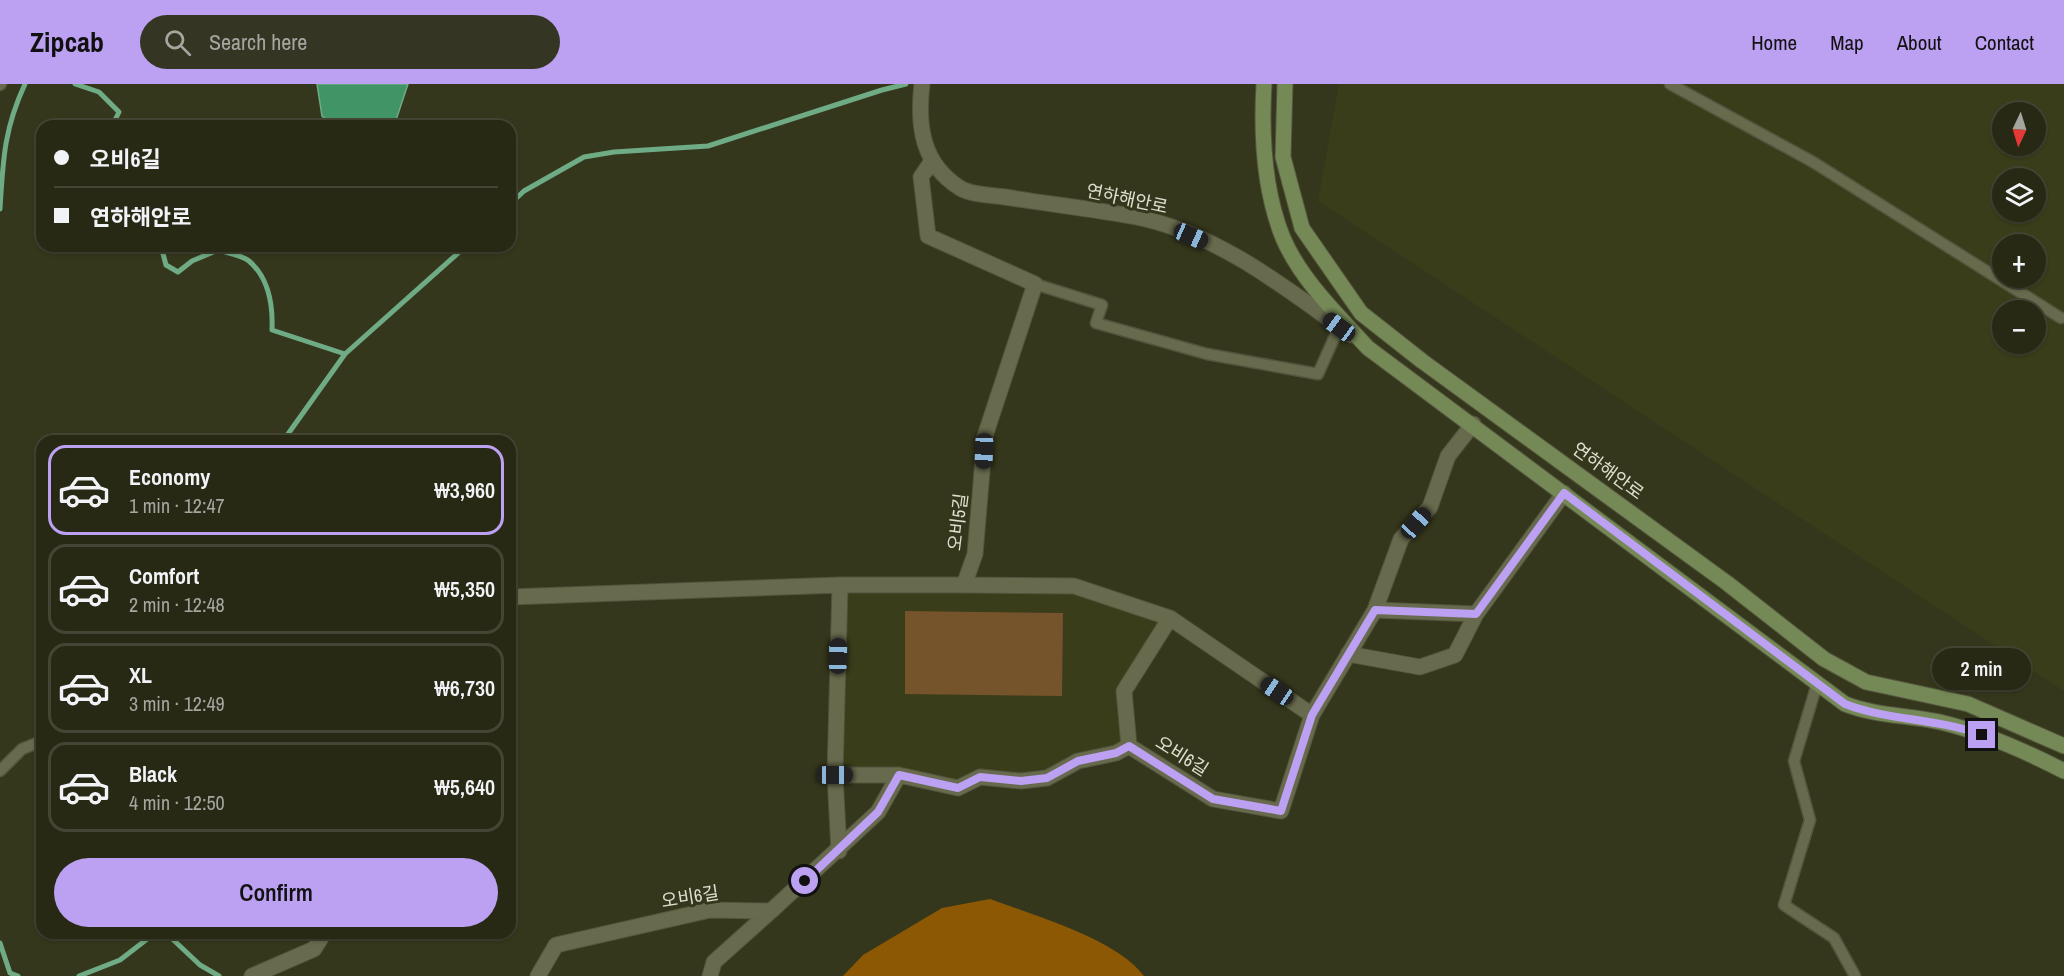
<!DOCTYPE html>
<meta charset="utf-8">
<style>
body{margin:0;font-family:"Archivo Narrow","Noto Sans KR",sans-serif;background:#343522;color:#f1f3f6;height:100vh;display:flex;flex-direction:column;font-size:22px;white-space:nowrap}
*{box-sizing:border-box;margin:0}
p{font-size:20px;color:#a5a6a0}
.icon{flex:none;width:33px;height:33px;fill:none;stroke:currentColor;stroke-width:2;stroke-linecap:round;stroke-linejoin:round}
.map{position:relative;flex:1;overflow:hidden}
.sheet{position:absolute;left:36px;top:351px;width:480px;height:504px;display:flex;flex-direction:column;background:#282915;border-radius:18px;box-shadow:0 2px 4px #0004,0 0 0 2px #444534}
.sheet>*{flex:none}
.top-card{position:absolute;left:36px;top:36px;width:480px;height:132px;border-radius:18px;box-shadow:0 2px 4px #0004,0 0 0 2px #444534;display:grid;align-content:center;height:132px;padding:0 18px;background:#282915}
.needle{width:39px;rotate:184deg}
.fabs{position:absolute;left:1992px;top:18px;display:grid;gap:12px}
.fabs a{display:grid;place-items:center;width:54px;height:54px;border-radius:50%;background:#282915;box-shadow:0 2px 4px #0004,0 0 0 2px #444534;font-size:30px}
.end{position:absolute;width:27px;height:27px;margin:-14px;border:8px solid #bca0f2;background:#111;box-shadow:0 0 0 3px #111}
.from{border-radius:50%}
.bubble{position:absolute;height:42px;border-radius:21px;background:#282915;box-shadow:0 2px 4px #0004,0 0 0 2px #444534;font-size:20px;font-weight:600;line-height:42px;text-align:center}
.car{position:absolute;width:18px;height:36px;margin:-18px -9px;border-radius:8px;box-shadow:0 0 4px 2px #0007;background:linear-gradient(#222 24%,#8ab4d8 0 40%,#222 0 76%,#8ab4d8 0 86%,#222 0)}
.top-card b{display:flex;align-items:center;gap:21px;height:57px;font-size:22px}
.top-card b+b{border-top:2px solid #444534}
.top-card i{width:15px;height:15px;background:#f1f3f6}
ul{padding:10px 0 0;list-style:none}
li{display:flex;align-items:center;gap:18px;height:90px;margin:0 12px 9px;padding:0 6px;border:3px solid #444534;border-radius:18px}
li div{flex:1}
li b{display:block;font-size:22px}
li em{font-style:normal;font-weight:600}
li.on{border-color:#bca0f2}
li>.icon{width:54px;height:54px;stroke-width:1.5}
.primary-button{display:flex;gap:12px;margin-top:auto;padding:12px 18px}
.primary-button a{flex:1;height:69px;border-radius:36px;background:#bca0f2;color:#111;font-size:24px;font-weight:600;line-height:69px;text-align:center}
header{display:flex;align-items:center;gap:36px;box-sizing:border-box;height:84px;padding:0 30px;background:#bca0f2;color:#111}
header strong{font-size:28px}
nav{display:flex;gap:33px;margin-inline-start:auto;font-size:21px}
.search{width:420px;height:54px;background:#343522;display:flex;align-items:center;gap:15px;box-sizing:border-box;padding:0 21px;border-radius:33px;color:#a5a6a0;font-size:22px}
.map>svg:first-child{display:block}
.built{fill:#3a3d1a;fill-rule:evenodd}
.green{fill:#75532b}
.forest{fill:#8d5804}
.water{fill:#409465;stroke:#6fab85;stroke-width:1.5}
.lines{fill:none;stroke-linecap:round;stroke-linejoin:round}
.stream{stroke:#6fab85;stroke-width:5}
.lane-casing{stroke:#53543d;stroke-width:13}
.street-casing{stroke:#53543d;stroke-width:17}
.secondary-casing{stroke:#53543d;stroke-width:17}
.lane{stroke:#686a4d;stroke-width:10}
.street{stroke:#686a4d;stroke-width:15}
.secondary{stroke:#758956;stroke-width:15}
.route{stroke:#bca0f2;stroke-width:8}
.labels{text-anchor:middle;stroke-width:6;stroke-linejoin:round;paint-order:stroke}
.street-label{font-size:18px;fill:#dee0d0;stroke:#35371c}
</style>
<header>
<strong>Zipcab</strong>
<div class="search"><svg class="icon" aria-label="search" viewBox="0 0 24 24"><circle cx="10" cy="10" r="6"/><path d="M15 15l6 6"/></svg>Search here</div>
<nav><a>Home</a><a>Map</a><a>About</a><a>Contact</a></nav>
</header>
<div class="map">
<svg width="2064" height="892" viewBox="0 0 2064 892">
<rect width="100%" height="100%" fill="#35371c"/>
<path class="built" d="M1339,0H2064V607L1318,117ZM2002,28H2036V62H2002ZM2002,94H2036V128H2002ZM2002,160H2036V194H2002ZM2002,226H2036V260H2002Z
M840,501L1074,502L1170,534L1124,607L1129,662L1047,694L980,693L958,704L835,691Z"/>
<path class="green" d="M905,527L1063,529L1062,612L905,610Z"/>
<path class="forest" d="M990,815C1033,831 1117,855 1144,892H843L863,871L942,824Z"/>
<path class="water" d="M317,0H408L394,42H334L322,32Z"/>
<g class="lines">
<path class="stream" d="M75,0L99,8L119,28L112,42
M510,120L524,107L584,73L614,68L708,62L882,6L906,0
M0,125C3,76 4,45 25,0
M161,162L166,181L178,188L192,177L218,166C227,169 242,171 249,177C269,194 273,222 272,246L345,270
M283,357L345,270L466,162
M166,849L200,881L219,892
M0,859L10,889L18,892
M79,892L120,876L155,849"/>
<g class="lane-casing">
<path id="lane" d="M1670,0L1813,78L2061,234
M0,1L1,0
M1035,200L1102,221L1096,239L1207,270L1318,290L1339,243
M1817,600L1794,677L1810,736L1784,821L1834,854L1855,892
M0,687L22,665L42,657"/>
</g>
<g class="street-casing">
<path id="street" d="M922,0C917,42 922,80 960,104C971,111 992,111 1005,113C1048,120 1093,125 1136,133C1217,149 1286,204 1351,251
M964,501L1074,502L1170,534L1312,631
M510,513L840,501H964L975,470L985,352L1035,200L928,152L921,93L932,77
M1375,526L1476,530
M1348,570L1420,583L1455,571L1476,530L1564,409
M1129,662L1124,607L1170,534
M835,691H899
M839,767L835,691L840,501
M252,892L314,865L324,849
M538,892L556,861L710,826L771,827L878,728L899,691L958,704L980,693L1021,697L1047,694L1078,677L1116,669L1129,662L1213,715L1281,727L1312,631L1375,526L1401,455L1430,423L1448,372L1473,340
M710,892L714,878L771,827"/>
</g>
<g class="secondary-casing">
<path id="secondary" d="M1264,0C1261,51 1264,107 1283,154C1301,196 1338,231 1368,264L1845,620C1876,632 1908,631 1940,638C1983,648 2025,667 2064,687
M1285,0L1283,73L1302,144L1361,229L1422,277L1727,499L1824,575L1866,598L1968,620L2064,662"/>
</g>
<use href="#lane" class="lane"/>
<use href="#street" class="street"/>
<use href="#secondary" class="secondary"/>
</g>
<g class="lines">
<path class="route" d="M805,797L878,728L899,691L958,704L980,693L1021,697L1047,694L1078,677L1116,669L1129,662L1213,715L1281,727L1312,631L1375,526L1476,530L1564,409L1845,620C1889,637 1937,634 1982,651"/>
</g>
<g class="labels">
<g class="street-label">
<text transform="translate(1127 115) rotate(12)" y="6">연하해안로</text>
<text transform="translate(1608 387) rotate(36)" y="6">연하해안로</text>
<text transform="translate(958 438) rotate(-83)" y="6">오비5길</text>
<text transform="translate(1182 672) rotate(32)" y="6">오비6길</text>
<text transform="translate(690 813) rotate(-9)" y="6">오비6길</text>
</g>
</g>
</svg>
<div class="fabs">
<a><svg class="needle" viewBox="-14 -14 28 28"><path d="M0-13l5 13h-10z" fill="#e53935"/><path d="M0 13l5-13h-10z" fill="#a5a6a0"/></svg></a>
<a><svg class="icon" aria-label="layers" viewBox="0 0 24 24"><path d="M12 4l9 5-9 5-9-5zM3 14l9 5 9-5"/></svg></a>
<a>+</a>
<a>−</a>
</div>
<i class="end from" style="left:805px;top:797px"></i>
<i class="end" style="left:1982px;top:651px"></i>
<div class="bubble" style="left:1932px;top:564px;width:99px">2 min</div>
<i class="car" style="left:1191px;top:152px;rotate:114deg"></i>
<i class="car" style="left:1339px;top:243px;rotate:306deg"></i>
<i class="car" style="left:984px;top:367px;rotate:182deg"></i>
<i class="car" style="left:1416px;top:439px;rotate:42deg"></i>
<i class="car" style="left:838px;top:572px;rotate:1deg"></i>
<i class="car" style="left:1277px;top:607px;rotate:304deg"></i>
<i class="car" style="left:835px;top:691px;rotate:90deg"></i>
<div class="top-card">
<b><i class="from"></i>오비6길</b>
<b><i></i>연하해안로</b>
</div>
<section class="sheet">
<ul>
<li class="on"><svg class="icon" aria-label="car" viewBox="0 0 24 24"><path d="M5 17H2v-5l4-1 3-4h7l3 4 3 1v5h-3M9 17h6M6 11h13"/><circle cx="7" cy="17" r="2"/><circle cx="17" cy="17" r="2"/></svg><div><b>Economy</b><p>1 min · 12:47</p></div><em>₩3,960</em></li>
<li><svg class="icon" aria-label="car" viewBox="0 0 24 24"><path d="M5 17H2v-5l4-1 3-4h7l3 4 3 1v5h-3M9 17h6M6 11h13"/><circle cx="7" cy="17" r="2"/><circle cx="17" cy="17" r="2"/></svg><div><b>Comfort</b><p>2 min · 12:48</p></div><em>₩5,350</em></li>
<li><svg class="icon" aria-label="car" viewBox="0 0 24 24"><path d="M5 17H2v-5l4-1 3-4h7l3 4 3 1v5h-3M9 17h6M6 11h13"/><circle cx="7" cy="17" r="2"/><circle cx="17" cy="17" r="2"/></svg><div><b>XL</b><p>3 min · 12:49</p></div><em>₩6,730</em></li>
<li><svg class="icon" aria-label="car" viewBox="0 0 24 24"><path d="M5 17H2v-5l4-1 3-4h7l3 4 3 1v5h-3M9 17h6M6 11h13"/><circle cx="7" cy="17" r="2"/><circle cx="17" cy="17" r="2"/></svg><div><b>Black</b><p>4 min · 12:50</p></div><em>₩5,640</em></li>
</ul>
<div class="primary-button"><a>Confirm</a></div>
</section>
</div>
